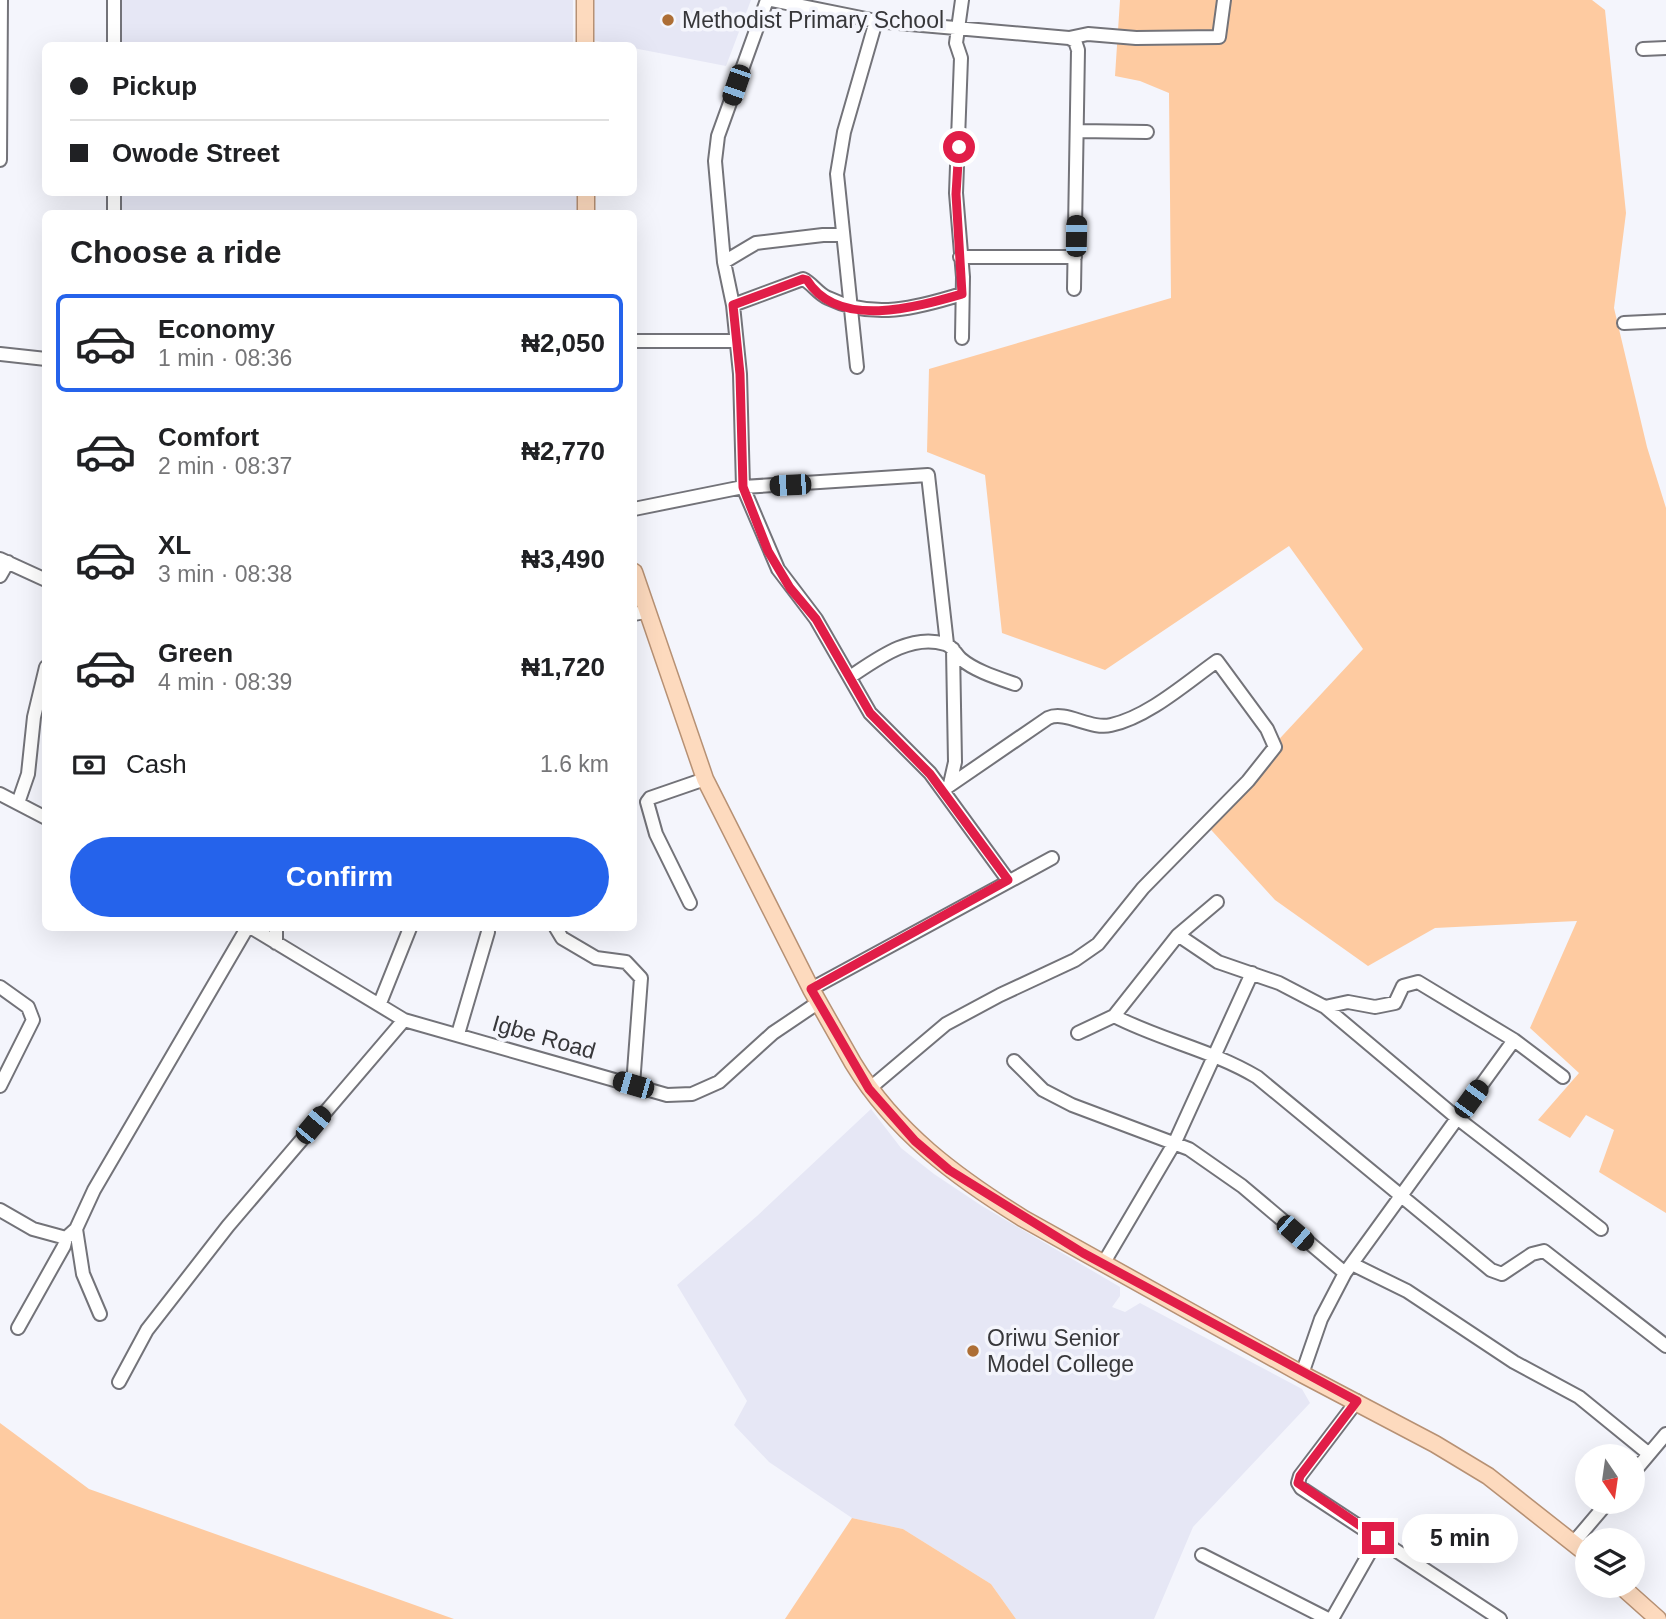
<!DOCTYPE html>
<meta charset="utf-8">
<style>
body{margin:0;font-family:Helvetica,sans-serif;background:#f6f6f6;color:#202124;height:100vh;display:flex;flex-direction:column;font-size:26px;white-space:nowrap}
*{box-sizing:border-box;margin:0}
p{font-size:23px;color:#757577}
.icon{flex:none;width:38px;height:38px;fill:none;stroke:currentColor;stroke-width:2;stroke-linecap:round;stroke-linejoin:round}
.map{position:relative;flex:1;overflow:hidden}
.drawer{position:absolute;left:42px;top:210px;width:595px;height:721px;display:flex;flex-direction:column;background:#fff;border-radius:10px;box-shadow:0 7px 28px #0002}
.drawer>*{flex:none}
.guide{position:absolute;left:42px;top:42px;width:595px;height:154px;border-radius:10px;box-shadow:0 7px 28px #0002;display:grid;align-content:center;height:154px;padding:0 28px;background:#fff}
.needle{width:46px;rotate:167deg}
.controls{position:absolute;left:1575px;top:1444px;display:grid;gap:14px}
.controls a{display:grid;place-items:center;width:70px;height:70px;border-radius:50%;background:#fff;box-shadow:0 7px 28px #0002;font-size:35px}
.end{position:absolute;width:32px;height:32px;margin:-16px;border:9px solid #e11d48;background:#fff;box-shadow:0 0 0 4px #fff}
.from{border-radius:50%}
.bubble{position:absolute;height:49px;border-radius:24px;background:#fff;box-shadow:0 7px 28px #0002;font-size:23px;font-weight:700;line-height:49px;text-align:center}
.car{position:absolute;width:21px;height:42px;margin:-21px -10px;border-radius:9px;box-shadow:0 0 5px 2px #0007;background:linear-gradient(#222 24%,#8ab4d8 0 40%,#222 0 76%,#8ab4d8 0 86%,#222 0)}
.guide b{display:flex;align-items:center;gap:24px;height:66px;font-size:26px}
.guide b+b{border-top:2px solid #e0e0e0}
.guide i{width:18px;height:18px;background:#202124}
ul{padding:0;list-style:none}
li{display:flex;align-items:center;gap:21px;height:98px;margin:0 14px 10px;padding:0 14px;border:4px solid transparent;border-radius:10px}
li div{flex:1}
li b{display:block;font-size:26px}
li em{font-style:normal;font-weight:700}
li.active{border-color:#2563eb}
li>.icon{width:63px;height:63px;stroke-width:1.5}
h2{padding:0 28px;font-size:32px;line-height:84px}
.pay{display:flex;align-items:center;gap:18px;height:77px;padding:0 28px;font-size:26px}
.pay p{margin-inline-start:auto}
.cta{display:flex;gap:14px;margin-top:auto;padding:14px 28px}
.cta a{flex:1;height:80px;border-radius:42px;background:#2563eb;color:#fff;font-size:28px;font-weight:700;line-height:80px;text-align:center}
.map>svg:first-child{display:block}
.built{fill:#e6e7f5}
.green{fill:#fecba1}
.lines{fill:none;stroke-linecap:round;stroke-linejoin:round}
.minor-casing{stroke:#737379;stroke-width:16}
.major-casing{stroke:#b79174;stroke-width:19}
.minor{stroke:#fff;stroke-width:12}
.major{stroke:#fddabe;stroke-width:16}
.route{stroke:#e11d48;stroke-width:9}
.poi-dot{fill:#ad6e35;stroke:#f4f5fc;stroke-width:2.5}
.labels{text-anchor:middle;stroke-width:7;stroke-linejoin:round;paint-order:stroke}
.poi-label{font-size:23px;fill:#37373a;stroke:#f4f5fc;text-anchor:start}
.street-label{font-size:23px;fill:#37373a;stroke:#f4f5fc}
</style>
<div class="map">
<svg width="1666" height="1619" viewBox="0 0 1666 1619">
<rect width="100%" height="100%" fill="#f4f5fc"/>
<path class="built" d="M118,0H573V45H118Z
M593,0H751L726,66L592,40Z
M119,192L577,193V214H119Z
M871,1109L901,1148L934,1174L982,1206L1120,1287V1296L1112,1307L1125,1312L1140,1303L1302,1389L1310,1403L1193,1527L1154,1619H1016L991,1584L903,1529L852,1518L769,1462L734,1425L747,1401L677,1285L757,1216Z"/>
<path class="green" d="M1120,0H1592L1605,10L1626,213L1614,308L1647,447L1666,508V1213L1599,1172L1614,1130L1586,1115L1570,1138L1538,1120L1579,1073L1530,1028L1577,921L1435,928L1368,966L1275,900L1203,821L1363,649L1289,546L1105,670L1002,633L985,475L927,452L929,369L1171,298L1169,93L1140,81L1115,76Z
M0,1423L89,1489L454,1619H0Z
M852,1518L903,1529L991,1584L1016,1619H785Z"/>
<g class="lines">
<g class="minor-casing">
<path id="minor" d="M114,0V46
M767,0L718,136L715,161L724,262L733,305L740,374L743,487L778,569L816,619L870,713L930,773L1008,880
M772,0L876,21L1069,38L1075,41L1078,50L1074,289
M962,0L956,43L961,58L956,193L963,277L962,338
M1069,38L1088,34L1136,38L1219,37L1224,0
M1643,49L1666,48
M1079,131L1147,132
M0,160L1,0
M114,192V214
M960,257H1075
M724,262L756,243L823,235H842
M733,305L803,279C812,283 818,294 828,298C873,320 917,308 962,294
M1624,323L1666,321
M634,341H736
M0,354L46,359
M857,367L837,174L844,132L876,21
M634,509L743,487L928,475L947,644
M0,559L46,580
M0,576L8,562
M634,614L645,612
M850,677C877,659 911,633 945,644C953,646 955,654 961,659C975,671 998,678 1015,684
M950,784L955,762L953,649
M0,794L46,818
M18,803L28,774L34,717L46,667
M690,903L656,834L647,802L650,798L705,779
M252,928L404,1020L667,1095L692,1094L719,1082L773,1033L819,1002
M556,928L562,938L596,958L626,962L641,978L633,1085
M1178,935L1217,902
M276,943V928
M0,987L28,1007L33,1020L0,1086
M811,989L1052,858
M380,1003L410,928
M1325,1007L1348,1002L1375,1007L1395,1003L1403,986L1418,982L1514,1040L1563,1077
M1114,1016C1160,1040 1212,1050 1257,1077L1491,1270L1502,1274L1532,1254L1544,1251L1666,1346
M1078,1033L1114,1016L1178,935L1218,962L1279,983L1325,1007L1457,1118L1601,1229
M458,1034L488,932
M1014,1061L1043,1090L1072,1105L1189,1149L1242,1186L1345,1273
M869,1089L946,1024L1000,995L1075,960L1098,944L1143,888L1248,781L1275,747L1267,729L1217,661C1186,683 1148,717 1111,725C1090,730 1066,710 1048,718L943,790
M0,1210L33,1229L66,1238
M76,1229L83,1274L100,1314
M1103,1264L1175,1142L1252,973
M1352,1264L1407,1291L1514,1362L1579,1397L1649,1454
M18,1328L64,1246L66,1238L76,1229L94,1190L247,928
M1302,1374L1321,1319L1345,1273L1514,1040
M119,1382L147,1330L228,1226L404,1020
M1357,1401L1300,1476L1298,1483L1301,1488L1500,1619
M1633,1473L1666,1434
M1574,1542L1608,1502
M1202,1555L1328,1619
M1332,1619L1378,1538"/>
</g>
<g class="major-casing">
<path id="major" d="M585,46V0
M586,192V214
M634,572L705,779L811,989L853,1063C895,1132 956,1177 1024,1219L1302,1374L1435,1444L1488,1476L1587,1554
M1621,1586L1658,1619"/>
</g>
<use href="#minor" class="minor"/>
<use href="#major" class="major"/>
</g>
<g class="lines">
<path class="route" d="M959,147L956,194L962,294C917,307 838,330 807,280L803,279L733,305L740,374L743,487L768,551L790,588L816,619L870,713L930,774L1008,880L811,989L869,1089L915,1141L949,1170L1083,1253L1357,1401L1300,1476L1298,1483L1378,1538"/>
</g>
<g class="poi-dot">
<circle cx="668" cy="20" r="7"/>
<circle cx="973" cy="1351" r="7"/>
</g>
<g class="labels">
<g class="poi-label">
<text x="682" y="28">Methodist Primary School</text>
<text x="987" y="1346">Oriwu Senior<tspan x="987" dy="26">Model College</tspan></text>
</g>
<g class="street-label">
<text transform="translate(544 1037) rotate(16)" y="8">Igbe Road</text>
</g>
</g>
</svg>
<div class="controls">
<a><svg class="needle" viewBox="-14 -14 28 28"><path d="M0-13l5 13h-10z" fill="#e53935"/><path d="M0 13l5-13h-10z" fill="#757577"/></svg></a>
<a><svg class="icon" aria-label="layers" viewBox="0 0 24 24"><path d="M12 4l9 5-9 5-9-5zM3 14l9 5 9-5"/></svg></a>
</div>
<i class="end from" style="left:959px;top:147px"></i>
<i class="end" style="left:1378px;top:1538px"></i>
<div class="bubble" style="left:1402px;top:1514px;width:116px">5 min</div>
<i class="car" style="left:736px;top:85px;rotate:199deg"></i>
<i class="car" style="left:1076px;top:236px;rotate:1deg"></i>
<i class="car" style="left:790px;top:485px;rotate:267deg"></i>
<i class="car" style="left:633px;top:1085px;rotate:286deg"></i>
<i class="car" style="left:1471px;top:1099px;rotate:36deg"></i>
<i class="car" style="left:313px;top:1125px;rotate:40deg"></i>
<i class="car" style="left:1295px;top:1233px;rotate:131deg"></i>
<div class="guide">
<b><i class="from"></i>Pickup</b>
<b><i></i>Owode Street</b>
</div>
<section class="drawer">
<h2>Choose a ride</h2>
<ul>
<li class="active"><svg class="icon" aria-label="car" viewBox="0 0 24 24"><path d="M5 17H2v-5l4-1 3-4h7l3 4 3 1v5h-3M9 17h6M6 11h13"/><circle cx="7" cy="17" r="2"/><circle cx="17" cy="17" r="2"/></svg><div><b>Economy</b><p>1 min · 08:36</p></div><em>₦2,050</em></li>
<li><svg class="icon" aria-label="car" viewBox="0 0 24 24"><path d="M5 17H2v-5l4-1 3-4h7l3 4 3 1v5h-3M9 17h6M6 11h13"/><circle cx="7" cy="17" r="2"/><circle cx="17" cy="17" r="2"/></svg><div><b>Comfort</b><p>2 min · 08:37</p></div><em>₦2,770</em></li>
<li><svg class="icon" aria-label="car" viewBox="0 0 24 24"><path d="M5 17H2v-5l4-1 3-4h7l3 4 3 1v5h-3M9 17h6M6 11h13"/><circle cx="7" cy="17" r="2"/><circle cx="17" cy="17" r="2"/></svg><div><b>XL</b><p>3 min · 08:38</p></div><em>₦3,490</em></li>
<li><svg class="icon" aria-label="car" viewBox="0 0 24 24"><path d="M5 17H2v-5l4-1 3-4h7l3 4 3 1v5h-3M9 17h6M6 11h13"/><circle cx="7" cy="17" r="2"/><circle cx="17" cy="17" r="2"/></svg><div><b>Green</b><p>4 min · 08:39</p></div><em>₦1,720</em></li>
</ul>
<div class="pay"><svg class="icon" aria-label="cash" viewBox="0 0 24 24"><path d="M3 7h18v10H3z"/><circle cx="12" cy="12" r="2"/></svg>Cash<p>1.6 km</p></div>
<div class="cta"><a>Confirm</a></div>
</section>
</div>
